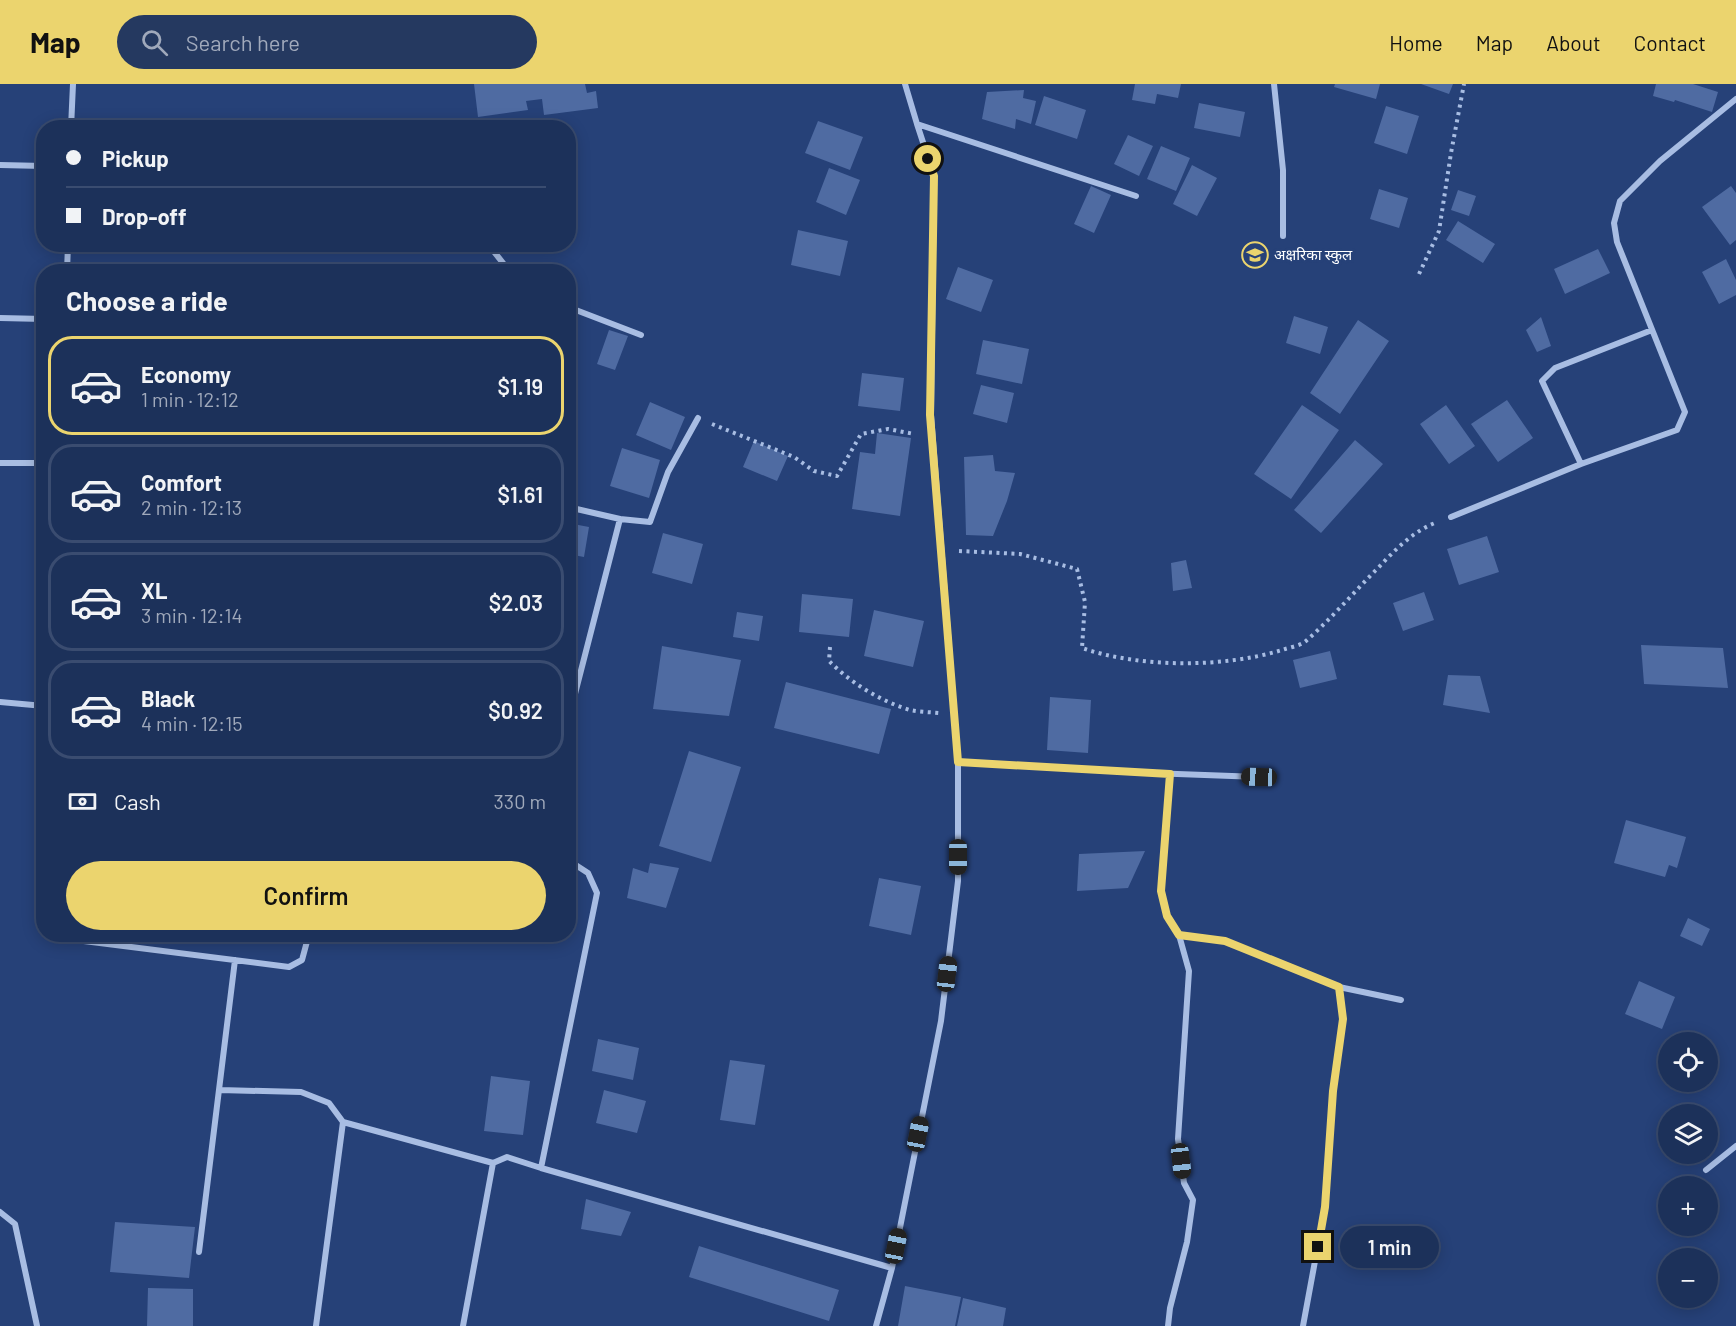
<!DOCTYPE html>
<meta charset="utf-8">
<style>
body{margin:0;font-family:Barlow,"Noto Sans Devanagari",sans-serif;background:#253960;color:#f1f3f6;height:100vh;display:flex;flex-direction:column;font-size:22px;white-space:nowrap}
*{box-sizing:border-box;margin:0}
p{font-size:20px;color:#a0a9bb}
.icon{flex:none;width:33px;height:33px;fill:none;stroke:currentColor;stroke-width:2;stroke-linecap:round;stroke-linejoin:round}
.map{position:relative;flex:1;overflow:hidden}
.panel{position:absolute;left:36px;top:180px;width:540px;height:678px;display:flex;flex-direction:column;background:#1c315a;border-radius:24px;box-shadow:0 3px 15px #0003,0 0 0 2px #3a4c70}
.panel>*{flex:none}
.hud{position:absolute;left:36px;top:36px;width:540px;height:132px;border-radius:24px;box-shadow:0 3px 15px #0003,0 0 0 2px #3a4c70;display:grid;align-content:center;height:132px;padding:0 30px;background:#1c315a}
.controls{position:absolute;left:1658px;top:948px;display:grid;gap:12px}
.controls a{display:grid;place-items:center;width:60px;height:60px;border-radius:50%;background:#1c315a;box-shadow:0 3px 15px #0003,0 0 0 2px #3a4c70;font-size:30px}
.end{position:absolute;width:27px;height:27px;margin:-14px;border:8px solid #ebd46e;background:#111;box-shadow:0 0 0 3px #111}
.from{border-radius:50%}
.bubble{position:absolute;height:42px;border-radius:21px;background:#1c315a;box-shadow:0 3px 15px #0003,0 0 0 2px #3a4c70;font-size:20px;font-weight:600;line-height:42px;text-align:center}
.car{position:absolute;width:18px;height:36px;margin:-18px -9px;border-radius:8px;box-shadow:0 0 4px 2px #0007;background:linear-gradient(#222 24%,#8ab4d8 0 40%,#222 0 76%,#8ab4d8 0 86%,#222 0)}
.hud b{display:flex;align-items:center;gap:21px;height:57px;font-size:22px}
.hud b+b{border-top:2px solid #3a4c70}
.hud i{width:15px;height:15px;background:#f1f3f6}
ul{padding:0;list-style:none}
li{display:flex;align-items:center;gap:18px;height:99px;margin:0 12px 9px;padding:0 18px;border:3px solid #3a4c70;border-radius:24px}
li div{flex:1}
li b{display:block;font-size:22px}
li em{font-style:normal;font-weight:600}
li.active{border-color:#ebd46e}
li>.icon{width:54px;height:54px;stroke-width:1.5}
h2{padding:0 30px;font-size:27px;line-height:72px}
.pay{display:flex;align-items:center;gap:15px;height:66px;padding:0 30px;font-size:22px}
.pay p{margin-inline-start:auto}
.action{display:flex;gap:12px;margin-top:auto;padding:12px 30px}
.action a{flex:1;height:69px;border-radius:36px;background:#ebd46e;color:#111;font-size:24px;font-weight:600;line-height:69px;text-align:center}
header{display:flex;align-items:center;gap:36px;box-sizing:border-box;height:84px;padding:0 30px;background:#ebd46e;color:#111}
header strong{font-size:28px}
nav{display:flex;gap:33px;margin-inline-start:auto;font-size:21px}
.search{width:420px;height:54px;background:#253960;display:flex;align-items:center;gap:15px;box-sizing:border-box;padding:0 21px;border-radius:33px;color:#a0a9bb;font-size:22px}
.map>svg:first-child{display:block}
.building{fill:#4f6ba2}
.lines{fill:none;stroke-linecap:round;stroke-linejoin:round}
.path{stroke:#a8bde3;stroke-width:4;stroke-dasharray:3 4.5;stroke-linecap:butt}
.street{stroke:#a8bde3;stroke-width:6}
.route{stroke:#ebd46e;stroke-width:8}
.labels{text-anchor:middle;stroke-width:6;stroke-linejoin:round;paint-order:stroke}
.poi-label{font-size:15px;fill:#fff;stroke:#264178;text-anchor:start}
</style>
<header>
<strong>Map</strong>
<div class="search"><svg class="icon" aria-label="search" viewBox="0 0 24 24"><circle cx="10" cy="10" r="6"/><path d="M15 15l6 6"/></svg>Search here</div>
<nav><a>Home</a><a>Map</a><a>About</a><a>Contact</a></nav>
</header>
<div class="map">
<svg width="1736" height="1242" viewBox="0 0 1736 1242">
<rect width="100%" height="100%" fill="#264178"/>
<path class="building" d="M474,0H585L587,9L596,7L598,24L544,31L542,15L526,17L528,26L478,33Z
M1135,0H1181L1178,14L1157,10L1155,20L1132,16Z
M1335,0H1380L1376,15L1334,3Z
M1421,0H1453L1449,10Z
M1656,0H1693L1718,8L1712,28L1675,16L1674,18L1653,12Z
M1024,6L1023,14L1036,17L1031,40L1016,35L1015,45L982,35L987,8Z
M1044,12L1086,26L1077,55L1035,41Z
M1199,19L1245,28L1240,53L1194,44Z
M1386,22L1419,32L1407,70L1374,59Z
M818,37L863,53L850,86L805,69Z
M1128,51L1153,62L1139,92L1114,80Z
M1161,62L1190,74L1176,107L1147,95Z
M1192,81L1217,94L1197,132L1173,120Z
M829,84L860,96L846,131L816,118Z
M1091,102L1111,111L1094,149L1074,140Z
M1731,102L1736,109V156L1730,161L1702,123Z
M1379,105L1408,114L1399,144L1370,135Z
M1458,106L1476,112L1469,132L1451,126Z
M1458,137L1495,160L1483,179L1446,156Z
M798,146L848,157L840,192L791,181Z
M1598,165L1610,189L1565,210L1554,185Z
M1726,175L1736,196V211L1719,220L1702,188Z
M958,183L993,196L981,228L946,215Z
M1294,232L1328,243L1320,270L1286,259Z
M1541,233L1551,262L1537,268L1526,246Z
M1358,236L1389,257L1340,330L1310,309Z
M609,246L628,252L615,286L597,280Z
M983,256L1029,265L1022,300L976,290Z
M862,289L904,294L900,327L858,322Z
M981,301L1014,309L1007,339L973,330Z
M1507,316L1533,354L1498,378L1471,340Z
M650,318L685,333L671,366L636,351Z
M1302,321L1339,346L1291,415L1254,390Z
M1446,321L1475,362L1449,380L1420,340Z
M877,349L911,354L900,432L852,425L860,368L875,370Z
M1355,356L1383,380L1321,449L1294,426Z
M754,357L788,372L777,397L743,383Z
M622,364L660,376L649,414L610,402Z
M993,371L995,387L1015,389L1007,417L993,452L966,451L964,373Z
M568,439L589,443L584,473L568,470Z
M663,449L703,460L692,500L652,489Z
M1487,452L1499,488L1459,501L1447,465Z
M1186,476L1192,504L1173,507L1171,479Z
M1424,508L1434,536L1403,547L1393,519Z
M802,510L853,515L849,553L799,548Z
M874,526L924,537L913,583L864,572Z
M737,528L763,532L759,557L733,553Z
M1641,561L1723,564L1728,604L1644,600Z
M662,562L741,576L729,632L653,625Z
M1330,567L1337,595L1300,604L1293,576Z
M1448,591L1480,592L1490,629L1443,621Z
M786,598L891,625L879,670L774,644Z
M1050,613L1091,616L1088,669L1047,666Z
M689,667L741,683L711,778L659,762Z
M1626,736L1686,753L1677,784L1669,781L1665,793L1614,779Z
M1145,767L1128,804L1077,807L1079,770Z
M650,779L679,784L666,824L627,814L633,784L648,789Z
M879,794L921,802L911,851L869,842Z
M1688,834L1710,845L1702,862L1680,852Z
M1639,897L1675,913L1662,945L1625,930Z
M598,955L639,964L633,996L592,987Z
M730,976L765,981L755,1041L720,1036Z
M491,992L530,997L523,1051L484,1047Z
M604,1006L646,1017L637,1049L596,1039Z
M586,1115L631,1128L621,1152L581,1145Z
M115,1138L195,1143L189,1194L110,1188Z
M699,1162L839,1206L829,1237L689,1193Z
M905,1202L961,1213L955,1242H898Z
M148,1204L193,1205V1242H147Z
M963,1214L1006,1224L1003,1242H957Z"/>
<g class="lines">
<path class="path" d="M1419,190L1439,147L1451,69L1464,0
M712,340L794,373L814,387L837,392L861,350L888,345L914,350
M959,467L1020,470L1077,485L1085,518L1082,564C1140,584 1223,584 1282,566C1290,563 1301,562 1307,556C1332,534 1354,508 1378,484C1394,467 1412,448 1435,439
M830,563L829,577C851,599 880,617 910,626C919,628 929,628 939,629"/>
<path class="street" d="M1274,0L1283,86V152
M917,40L1136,112
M71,44L73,0
M0,81L44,82
M488,160L510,188
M67,188L68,160
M568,223L641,251
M0,234L44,235
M0,379H44
M1581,380L1542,297L1555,284L1652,246
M568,423L620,435L568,637
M1451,433L1581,380L1677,346L1685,328L1617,158L1614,139L1620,117L1660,77L1736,15
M620,435L650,438L668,388L698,334
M0,618L44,622
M958,678L1150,689L1259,693
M568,776L588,789L597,809L541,1084L892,1184
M1179,851L1225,857L1339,903L1343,935L1333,1007L1325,1123L1303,1242
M52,853L289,883L302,876L309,850
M1339,903L1401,916
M220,1006L301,1008L329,1019L343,1038L316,1242
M343,1038L493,1079
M1706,1086L1736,1062
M0,1128L15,1140L37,1242
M199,1168L235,876
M463,1242L493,1079L507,1073L541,1084
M876,1242L892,1184L941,937L958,797V678L931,331L934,92L917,40L905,0
M1168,1242L1170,1224L1187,1158L1193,1116L1184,1099L1178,1055L1189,887L1179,851L1167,832L1161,807L1170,690"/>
</g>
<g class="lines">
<path class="route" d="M928,75L934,92L930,331L958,678L1170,690L1161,807L1167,832L1179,851L1225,857L1339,903L1343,935L1333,1007L1325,1123L1318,1163"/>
</g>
<defs>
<g id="school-ring" transform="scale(1.35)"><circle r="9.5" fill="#264178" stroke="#ebd46e" stroke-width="1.5"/><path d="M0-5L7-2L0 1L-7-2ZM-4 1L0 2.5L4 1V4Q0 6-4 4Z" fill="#ebd46e"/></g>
</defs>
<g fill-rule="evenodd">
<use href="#school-ring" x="1255" y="171"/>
</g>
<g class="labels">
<g class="poi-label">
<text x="1274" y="176">अक्षरिका स्कुल</text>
</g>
</g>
</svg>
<div class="controls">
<a><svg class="icon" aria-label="locate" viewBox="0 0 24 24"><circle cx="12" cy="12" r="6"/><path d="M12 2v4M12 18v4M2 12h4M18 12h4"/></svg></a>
<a><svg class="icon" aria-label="layers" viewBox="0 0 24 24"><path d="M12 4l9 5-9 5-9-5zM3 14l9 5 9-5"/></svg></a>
<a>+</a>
<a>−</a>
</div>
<i class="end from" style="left:928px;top:75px"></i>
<i class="end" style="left:1318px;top:1163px"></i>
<div class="bubble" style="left:1340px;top:1142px;width:99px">1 min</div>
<i class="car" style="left:1259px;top:693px;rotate:272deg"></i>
<i class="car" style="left:958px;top:773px;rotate:180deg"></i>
<i class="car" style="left:947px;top:890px;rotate:7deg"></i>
<i class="car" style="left:918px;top:1050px;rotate:11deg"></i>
<i class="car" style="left:1181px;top:1077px;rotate:173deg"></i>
<i class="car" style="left:896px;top:1162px;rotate:11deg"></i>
<div class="hud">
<b><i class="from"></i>Pickup</b>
<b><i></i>Drop-off</b>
</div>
<section class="panel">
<h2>Choose a ride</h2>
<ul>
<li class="active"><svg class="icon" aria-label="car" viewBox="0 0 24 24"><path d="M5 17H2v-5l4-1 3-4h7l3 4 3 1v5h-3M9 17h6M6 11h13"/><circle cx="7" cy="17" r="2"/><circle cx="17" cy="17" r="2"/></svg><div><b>Economy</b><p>1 min · 12:12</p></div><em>$1.19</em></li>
<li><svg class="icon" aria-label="car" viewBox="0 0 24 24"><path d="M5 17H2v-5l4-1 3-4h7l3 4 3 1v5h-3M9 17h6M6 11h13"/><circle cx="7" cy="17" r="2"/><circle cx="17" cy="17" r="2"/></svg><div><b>Comfort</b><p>2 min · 12:13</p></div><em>$1.61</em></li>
<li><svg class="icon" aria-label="car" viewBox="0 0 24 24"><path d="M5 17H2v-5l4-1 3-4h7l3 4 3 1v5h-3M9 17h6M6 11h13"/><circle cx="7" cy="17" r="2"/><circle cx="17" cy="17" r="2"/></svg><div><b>XL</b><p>3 min · 12:14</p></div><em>$2.03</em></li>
<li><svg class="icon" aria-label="car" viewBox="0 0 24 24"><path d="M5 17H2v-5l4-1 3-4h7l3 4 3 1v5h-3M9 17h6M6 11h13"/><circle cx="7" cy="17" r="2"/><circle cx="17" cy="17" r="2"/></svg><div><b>Black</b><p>4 min · 12:15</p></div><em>$0.92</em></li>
</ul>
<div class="pay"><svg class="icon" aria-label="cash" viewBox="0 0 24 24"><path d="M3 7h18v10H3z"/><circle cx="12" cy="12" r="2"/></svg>Cash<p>330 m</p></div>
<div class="action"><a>Confirm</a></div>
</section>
</div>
